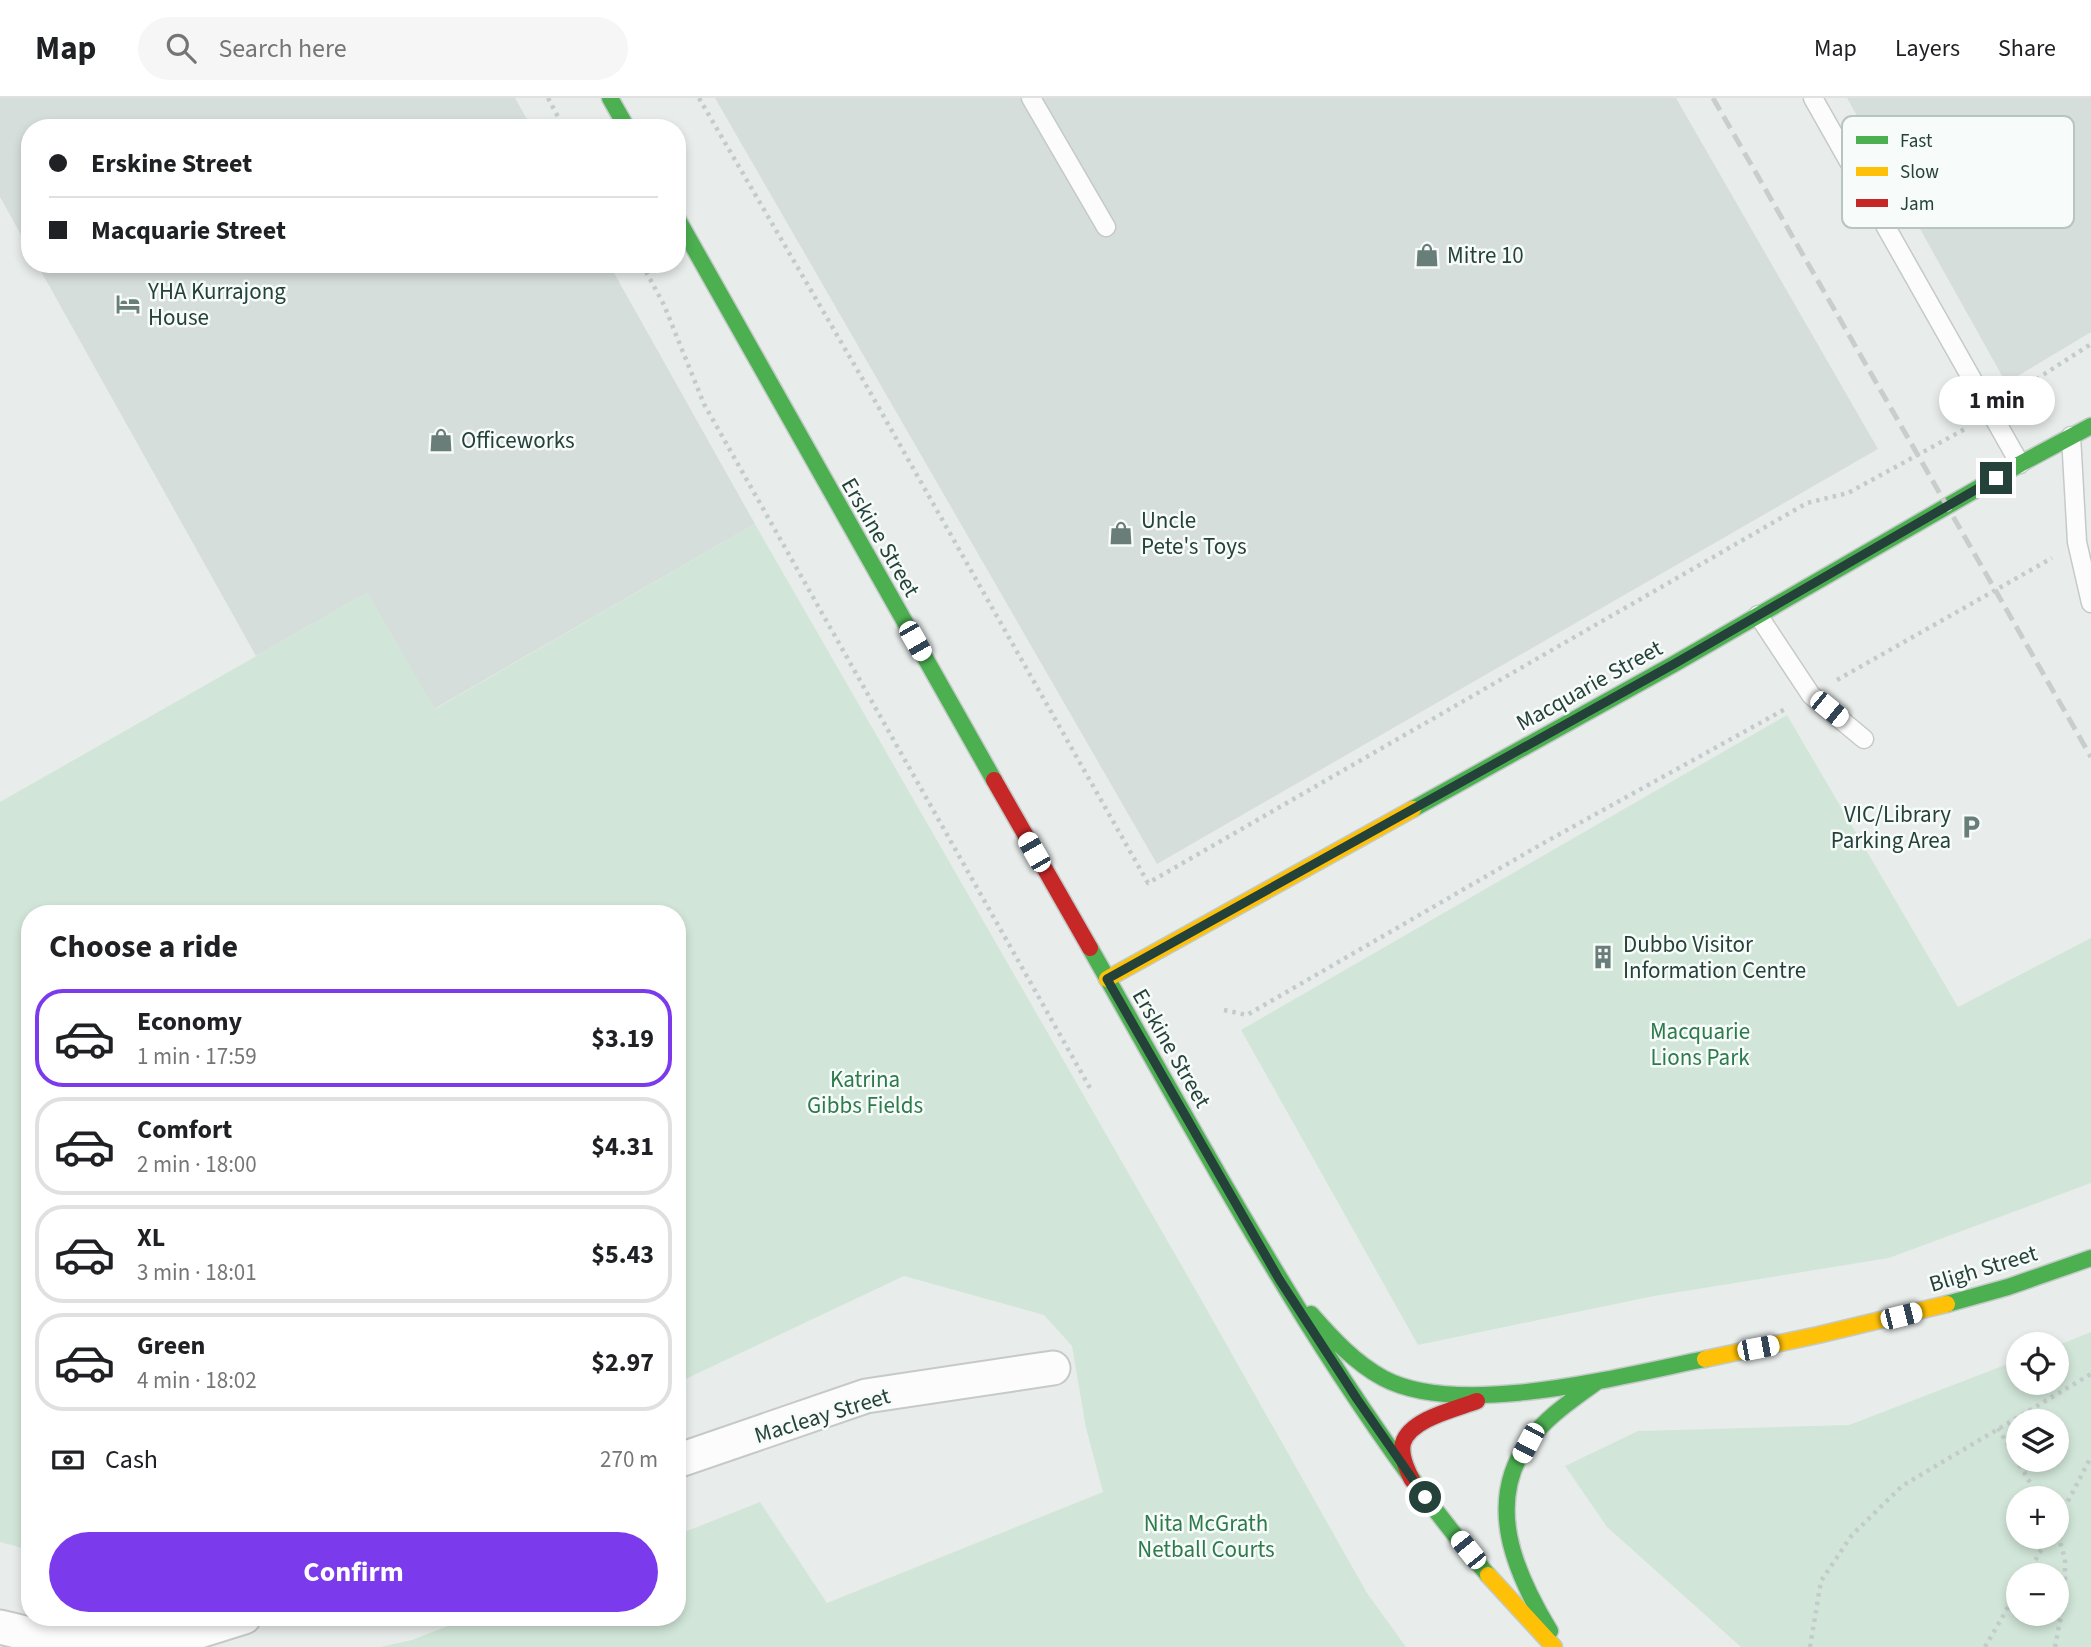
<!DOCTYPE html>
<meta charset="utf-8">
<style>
body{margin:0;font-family:"Source Sans 3",sans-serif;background:#f6f6f6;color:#202124;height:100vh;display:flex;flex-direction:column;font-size:26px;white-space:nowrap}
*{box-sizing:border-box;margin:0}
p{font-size:23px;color:#757577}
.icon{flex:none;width:38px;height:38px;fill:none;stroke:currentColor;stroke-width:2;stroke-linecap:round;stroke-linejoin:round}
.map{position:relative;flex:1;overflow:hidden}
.sheet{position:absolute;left:21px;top:807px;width:665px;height:721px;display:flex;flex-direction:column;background:#fff;border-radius:28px;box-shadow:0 4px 10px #0003}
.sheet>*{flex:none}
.top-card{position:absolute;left:21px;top:21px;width:665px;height:154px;border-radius:28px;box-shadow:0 4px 10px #0003;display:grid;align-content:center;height:154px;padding:0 28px;background:#fff}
.tools{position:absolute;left:2006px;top:1234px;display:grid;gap:14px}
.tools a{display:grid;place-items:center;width:63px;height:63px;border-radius:50%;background:#fff;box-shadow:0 4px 10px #0003;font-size:35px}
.end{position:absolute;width:32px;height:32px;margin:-16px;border:9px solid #24423a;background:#fff;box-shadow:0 0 0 4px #fff}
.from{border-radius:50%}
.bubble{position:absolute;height:49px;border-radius:24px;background:#fff;box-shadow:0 4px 10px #0003;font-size:23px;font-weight:700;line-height:49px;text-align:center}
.car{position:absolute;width:21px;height:42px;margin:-21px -10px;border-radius:9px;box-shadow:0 0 5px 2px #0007;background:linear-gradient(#fff 24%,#345 0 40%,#fff 0 76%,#345 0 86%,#fff 0)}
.top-card b{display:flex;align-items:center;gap:24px;height:66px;font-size:26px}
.top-card b+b{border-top:2px solid #e0e0e0}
.top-card i{width:18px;height:18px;background:#202124}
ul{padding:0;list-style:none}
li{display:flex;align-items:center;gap:21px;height:98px;margin:0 14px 10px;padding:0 14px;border:4px solid #e0e0e0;border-radius:28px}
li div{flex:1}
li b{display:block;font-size:26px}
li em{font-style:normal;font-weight:700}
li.selected{border-color:#7c3aed}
li>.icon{width:63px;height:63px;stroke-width:1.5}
h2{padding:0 28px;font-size:32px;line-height:84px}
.pay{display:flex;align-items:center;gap:18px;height:77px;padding:0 28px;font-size:26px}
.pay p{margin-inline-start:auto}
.button{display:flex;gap:14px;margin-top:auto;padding:14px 28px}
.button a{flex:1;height:80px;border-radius:42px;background:#7c3aed;color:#fff;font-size:28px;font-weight:700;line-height:80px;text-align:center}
header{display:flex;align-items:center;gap:42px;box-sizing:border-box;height:98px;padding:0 35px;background:#fff;border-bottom:2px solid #e0e0e0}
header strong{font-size:33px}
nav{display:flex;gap:38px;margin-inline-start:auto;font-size:24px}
.search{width:490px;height:63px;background:#f6f6f6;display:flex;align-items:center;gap:18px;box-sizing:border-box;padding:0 24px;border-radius:38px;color:#757577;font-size:26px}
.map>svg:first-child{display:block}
.built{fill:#d6dedb}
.green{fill:#d1e6d8;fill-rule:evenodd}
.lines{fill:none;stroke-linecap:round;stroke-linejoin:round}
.lane-casing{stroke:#c5cac8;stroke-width:21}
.street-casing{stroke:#c5cac8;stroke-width:37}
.fast-casing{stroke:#c3cbc8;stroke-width:19}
.slow-casing{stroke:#c3cbc8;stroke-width:19}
.jam-casing{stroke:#c3cbc8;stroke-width:19}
.path{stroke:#c3ccca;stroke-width:4.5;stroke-dasharray:3.5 5;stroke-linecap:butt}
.lane{stroke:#fcfcfc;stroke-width:18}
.street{stroke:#fcfcfc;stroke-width:33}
.fast{stroke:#4caf50;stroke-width:16}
.slow{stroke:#ffc107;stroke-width:16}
.jam{stroke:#c62828;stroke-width:16}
.rail{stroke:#c9cdcc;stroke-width:5;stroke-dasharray:14 7;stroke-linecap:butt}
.route{stroke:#24423a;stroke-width:9}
.labels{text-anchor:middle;stroke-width:5;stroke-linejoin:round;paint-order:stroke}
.poi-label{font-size:23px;fill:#24423a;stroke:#f7fbf9;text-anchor:start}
.street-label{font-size:23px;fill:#24423a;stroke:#f7fbf9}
.park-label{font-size:23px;fill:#2d7a4b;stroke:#f7fbf9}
.key{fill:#f7fbf9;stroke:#b8c4c0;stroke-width:2}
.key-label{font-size:19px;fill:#24423a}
</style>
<header>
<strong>Map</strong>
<div class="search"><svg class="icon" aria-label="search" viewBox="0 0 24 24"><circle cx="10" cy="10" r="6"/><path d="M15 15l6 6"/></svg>Search here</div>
<nav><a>Map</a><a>Layers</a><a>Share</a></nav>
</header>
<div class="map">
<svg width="2091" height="1549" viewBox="0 0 2091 1549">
<rect width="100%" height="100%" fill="#e8edeb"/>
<path class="built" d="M0,0H515L532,30H30V153L0,99Z
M715,0H1676L1878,351L1157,766Z
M1847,0H2091V234L2006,285Z
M37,166H609L755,426L434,611L367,495L256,558Z"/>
<path class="green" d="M755,426L1202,1203L1367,1495L1406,1549H380L412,1542L471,1519H677V1437L760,1404L827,1505L1103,1394L1086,1330L1072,1248L1044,1217L904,1178L677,1285V816H30V1452L0,1444V704L367,495L435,611Z
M1787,617L1958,909L2091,840V1085L1889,1160L1654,1198L1418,1247L1241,932Z
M2091,1234V1549H1741L1607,1429L1565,1368L1638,1333L1849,1327L2018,1262V1284H2056V1248ZM2056,1323V1362H2018V1323ZM2056,1400V1438H2018V1400ZM2056,1477V1516H2018V1477Z"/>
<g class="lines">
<g class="lane-casing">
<path id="lane" d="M1031,0L1106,129
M1813,0L2020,366
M2071,338L2077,444L2091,505
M1758,517L1811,597L1864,641"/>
</g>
<g class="street-casing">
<path id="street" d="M677,1363L866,1298L1053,1270
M0,1529L46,1540L123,1544L193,1535L244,1519"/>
</g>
<g class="fast-casing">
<path id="fast" d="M610,0L627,30
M677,120L994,682
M1413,711L1674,566L2020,366L2091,328
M1090,850C1161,975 1230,1101 1306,1223C1361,1311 1420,1398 1488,1477
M1947,1206L2008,1189L2091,1160
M1311,1216C1332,1240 1355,1265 1383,1280C1459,1321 1621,1278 1705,1261
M1550,1533C1515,1475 1484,1405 1529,1343C1547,1318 1574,1301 1598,1283"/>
</g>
<g class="slow-casing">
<path id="slow" d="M1107,881L1413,711
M1705,1261L1818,1237L1947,1206
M1488,1477L1554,1549"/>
</g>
<g class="jam-casing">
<path id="jam" d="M994,682L1090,850
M1412,1382C1407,1371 1400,1357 1403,1345C1410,1321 1456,1311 1477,1303"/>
</g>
<path class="path" d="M548,0L564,30
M699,0L862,280L1148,785L1807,405L1848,395L1965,331
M642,166L664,207L704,306L1090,990
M2015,295L2091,246
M1837,582L2052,460
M1224,912L1247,917L1540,747L1787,610
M1998,1330L2039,1400
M2056,1426L2091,1359
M2027,1477L2049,1438
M1810,1549L1821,1483L1852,1437L1902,1388L2091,1276
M1985,1549L2018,1492
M2055,1549L2065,1497V1461L2056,1430"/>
<use href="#lane" class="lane"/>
<use href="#street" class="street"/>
<use href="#fast" class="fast"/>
<use href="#slow" class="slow"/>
<use href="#jam" class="jam"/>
<path class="rail" d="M1713,0L2091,659"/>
</g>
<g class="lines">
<path class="route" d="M1425,1399L1357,1301L1279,1181L1107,881L1674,566L1996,380"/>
</g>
<defs>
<g id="shop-bare" transform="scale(1.89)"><path d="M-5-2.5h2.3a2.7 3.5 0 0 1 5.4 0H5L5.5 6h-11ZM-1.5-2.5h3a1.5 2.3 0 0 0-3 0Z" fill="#697e78" stroke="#f7fbf9" stroke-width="2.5" paint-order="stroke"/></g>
<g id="hotel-bare" transform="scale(1.89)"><path d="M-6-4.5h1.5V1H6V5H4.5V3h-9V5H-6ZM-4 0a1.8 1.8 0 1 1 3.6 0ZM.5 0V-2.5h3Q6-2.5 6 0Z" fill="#697e78" stroke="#f7fbf9" stroke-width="2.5" paint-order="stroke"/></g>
<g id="parking-bare" transform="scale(1.89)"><path d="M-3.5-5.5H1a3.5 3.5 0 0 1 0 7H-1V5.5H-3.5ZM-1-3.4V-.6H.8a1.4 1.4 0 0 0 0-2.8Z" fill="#697e78" stroke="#f7fbf9" stroke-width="2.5" paint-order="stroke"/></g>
<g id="building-bare" transform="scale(1.89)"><path d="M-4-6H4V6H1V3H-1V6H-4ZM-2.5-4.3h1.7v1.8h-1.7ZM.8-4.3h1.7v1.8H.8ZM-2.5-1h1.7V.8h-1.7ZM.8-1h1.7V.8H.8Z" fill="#697e78" stroke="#f7fbf9" stroke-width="2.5" paint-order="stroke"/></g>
</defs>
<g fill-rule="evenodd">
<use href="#shop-bare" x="1427" y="157"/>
<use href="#hotel-bare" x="128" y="206"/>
<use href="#shop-bare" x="441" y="342"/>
<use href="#shop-bare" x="1121" y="435"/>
<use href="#parking-bare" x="1971" y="729"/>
<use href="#building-bare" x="1603" y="859"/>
</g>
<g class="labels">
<g class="poi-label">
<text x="1447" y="165">Mitre 10</text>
<text x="148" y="201">YHA Kurrajong<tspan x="148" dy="26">House</tspan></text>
<text x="461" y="350">Officeworks</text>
<text x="1141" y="430">Uncle<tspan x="1141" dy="26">Pete's Toys</tspan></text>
<text x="1951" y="724" text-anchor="end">VIC/Library<tspan x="1951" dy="26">Parking Area</tspan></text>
<text x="1623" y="854">Dubbo Visitor<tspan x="1623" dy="26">Information Centre</tspan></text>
</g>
<g class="street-label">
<text transform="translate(881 439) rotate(60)" y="8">Erskine Street</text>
<text transform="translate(1589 587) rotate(-29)" y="8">Macquarie Street</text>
<text transform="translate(1172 950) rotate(60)" y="8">Erskine Street</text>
<text transform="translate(1983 1170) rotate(-17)" y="8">Bligh Street</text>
<text transform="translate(822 1317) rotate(-17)" y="8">Macleay Street</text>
</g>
<g class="park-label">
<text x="1700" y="941">Macquarie<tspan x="1700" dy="26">Lions Park</tspan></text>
<text x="865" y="989">Katrina<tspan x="865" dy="26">Gibbs Fields</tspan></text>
<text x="1206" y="1433">Nita McGrath<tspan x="1206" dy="26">Netball Courts</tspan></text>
</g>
</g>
<rect x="1842" y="18" width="232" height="112" rx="10" class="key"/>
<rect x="1856" y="38" width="32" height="8" fill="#4caf50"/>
<rect x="1856" y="69" width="32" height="9" fill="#ffc107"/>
<rect x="1856" y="101" width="32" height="8" fill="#c62828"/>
<g class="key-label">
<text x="1900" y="49">Fast</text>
<text x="1900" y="80">Slow</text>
<text x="1900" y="112">Jam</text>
</g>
</svg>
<div class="tools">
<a><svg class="icon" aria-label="locate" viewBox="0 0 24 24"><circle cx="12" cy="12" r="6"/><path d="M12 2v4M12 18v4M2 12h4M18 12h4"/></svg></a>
<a><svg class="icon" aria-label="layers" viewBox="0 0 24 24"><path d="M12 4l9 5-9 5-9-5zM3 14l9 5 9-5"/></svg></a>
<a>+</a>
<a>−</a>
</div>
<i class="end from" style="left:1425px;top:1399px"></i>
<i class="end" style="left:1996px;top:380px"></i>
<div class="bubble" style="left:1939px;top:278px;width:116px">1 min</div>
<i class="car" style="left:915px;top:543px;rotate:150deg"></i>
<i class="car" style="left:1829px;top:611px;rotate:129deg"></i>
<i class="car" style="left:1034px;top:754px;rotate:330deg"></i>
<i class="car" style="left:1901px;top:1218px;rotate:76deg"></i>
<i class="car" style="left:1758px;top:1250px;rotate:79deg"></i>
<i class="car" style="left:1528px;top:1345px;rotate:208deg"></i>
<i class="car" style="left:1468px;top:1452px;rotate:321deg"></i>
<div class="top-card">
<b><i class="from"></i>Erskine Street</b>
<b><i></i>Macquarie Street</b>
</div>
<section class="sheet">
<h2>Choose a ride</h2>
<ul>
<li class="selected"><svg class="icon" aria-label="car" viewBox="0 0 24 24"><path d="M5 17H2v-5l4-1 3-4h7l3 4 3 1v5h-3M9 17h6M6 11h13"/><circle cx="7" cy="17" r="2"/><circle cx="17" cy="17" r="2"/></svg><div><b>Economy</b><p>1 min · 17:59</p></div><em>$3.19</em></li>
<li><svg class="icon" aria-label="car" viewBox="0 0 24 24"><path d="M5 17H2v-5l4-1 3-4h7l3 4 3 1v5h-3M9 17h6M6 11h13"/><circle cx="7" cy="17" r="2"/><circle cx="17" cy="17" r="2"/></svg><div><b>Comfort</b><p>2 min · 18:00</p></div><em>$4.31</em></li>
<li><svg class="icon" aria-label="car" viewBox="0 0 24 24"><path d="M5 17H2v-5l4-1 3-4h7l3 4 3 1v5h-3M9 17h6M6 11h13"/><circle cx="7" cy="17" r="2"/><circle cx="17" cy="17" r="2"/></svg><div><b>XL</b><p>3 min · 18:01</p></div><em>$5.43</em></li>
<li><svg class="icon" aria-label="car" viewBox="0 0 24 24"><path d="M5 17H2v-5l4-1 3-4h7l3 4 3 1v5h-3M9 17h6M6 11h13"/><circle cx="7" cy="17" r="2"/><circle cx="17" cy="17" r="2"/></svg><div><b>Green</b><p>4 min · 18:02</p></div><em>$2.97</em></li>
</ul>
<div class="pay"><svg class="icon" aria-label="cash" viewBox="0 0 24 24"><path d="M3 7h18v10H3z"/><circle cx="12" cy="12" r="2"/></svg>Cash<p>270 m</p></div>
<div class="button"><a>Confirm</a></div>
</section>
</div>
